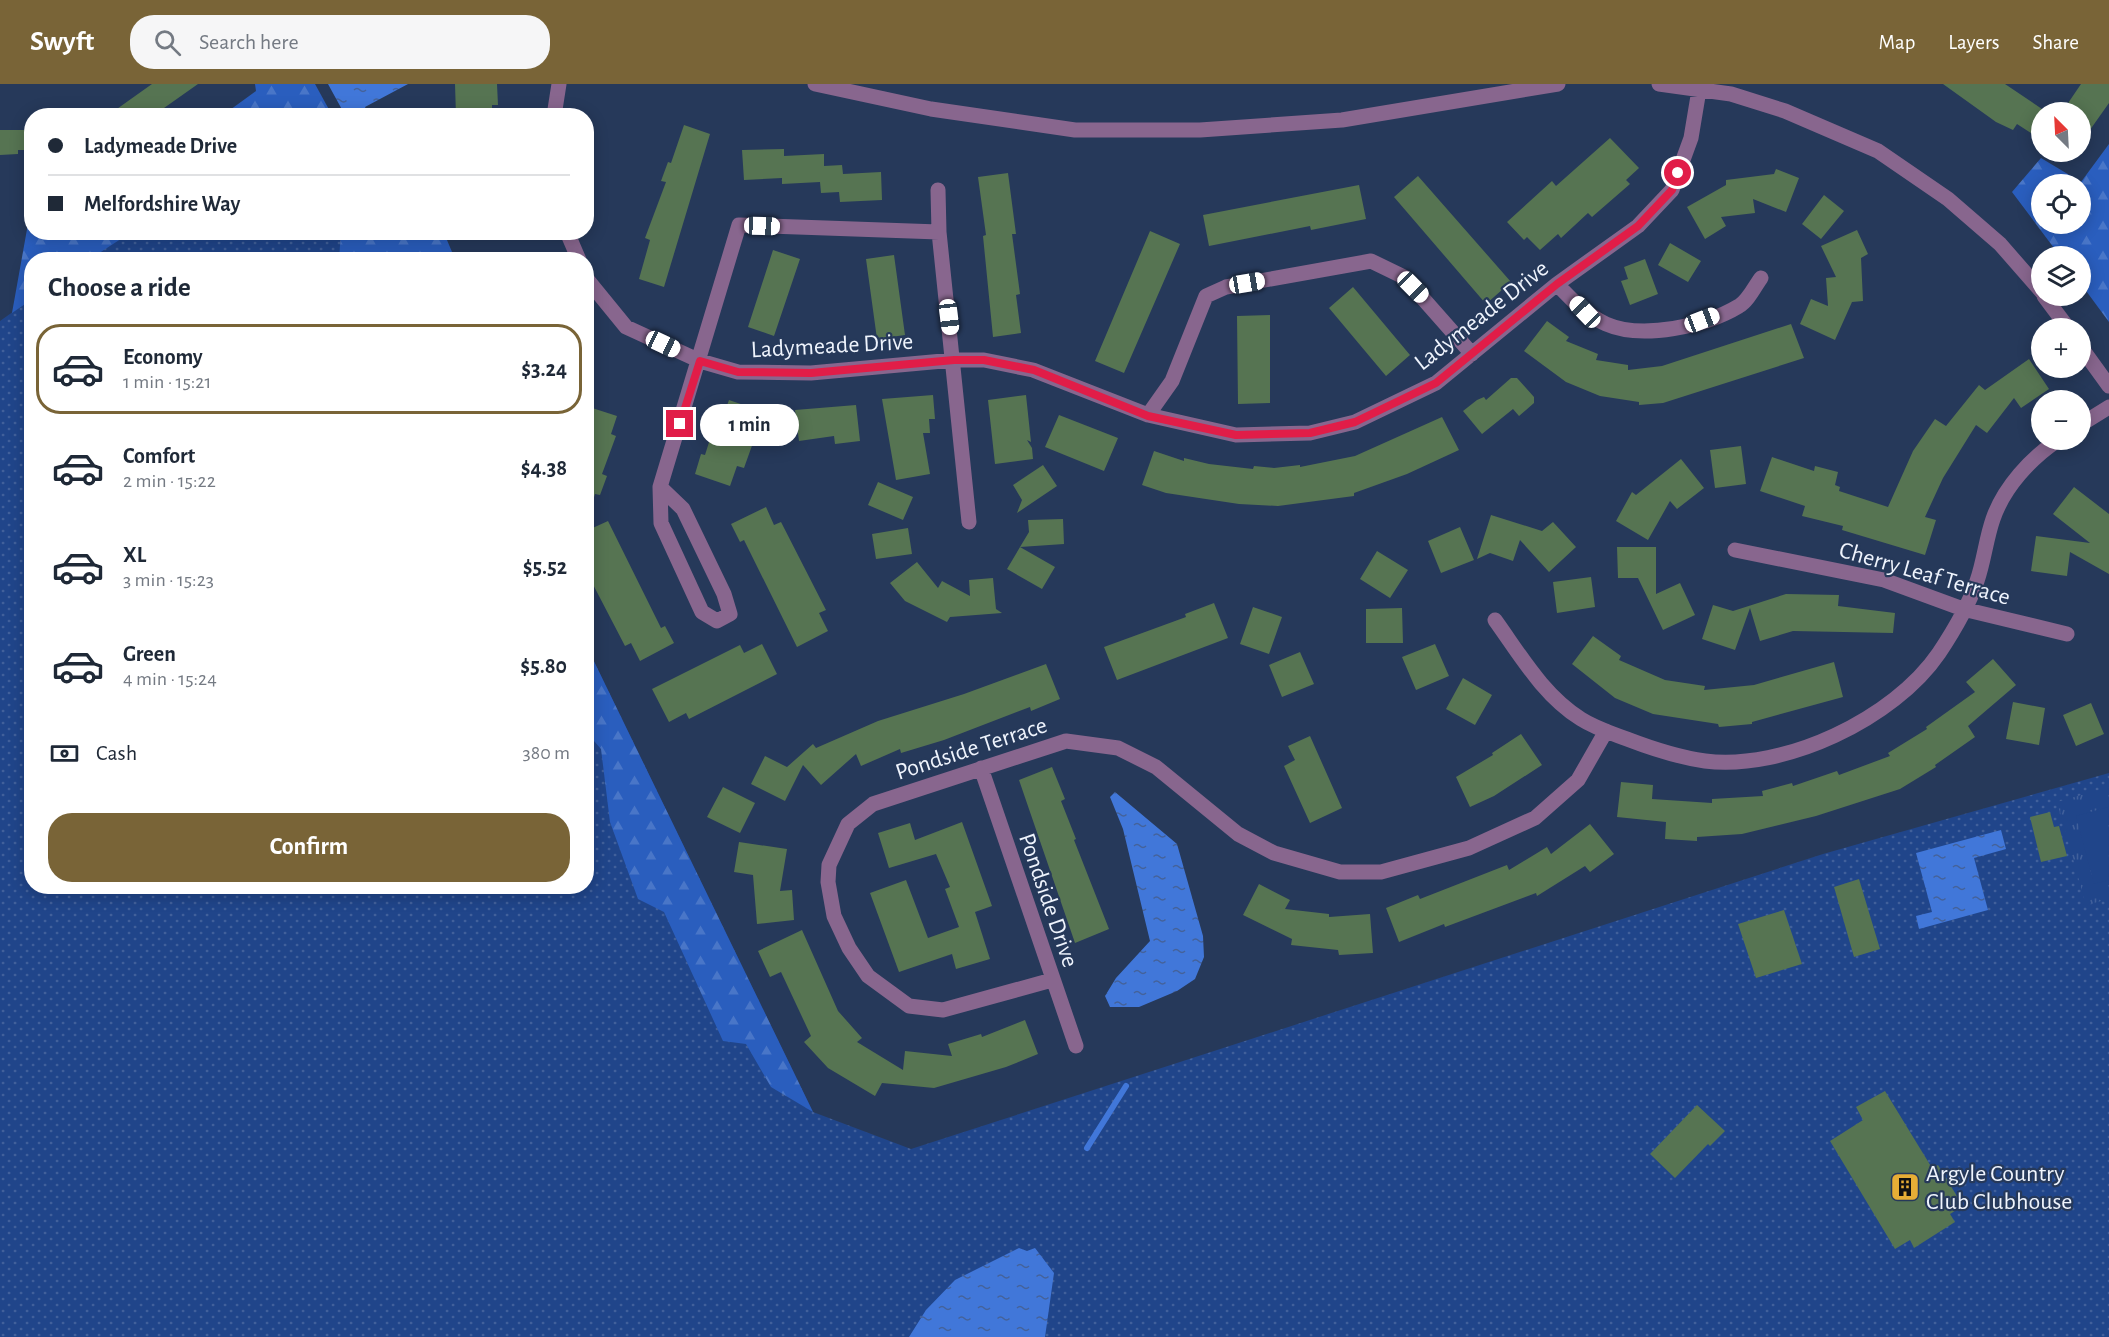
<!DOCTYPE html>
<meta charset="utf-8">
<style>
body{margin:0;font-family:"Alegreya Sans",sans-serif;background:#f6f6f7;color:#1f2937;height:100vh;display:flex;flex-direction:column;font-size:22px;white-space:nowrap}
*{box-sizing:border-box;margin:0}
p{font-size:20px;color:#747a83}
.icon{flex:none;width:33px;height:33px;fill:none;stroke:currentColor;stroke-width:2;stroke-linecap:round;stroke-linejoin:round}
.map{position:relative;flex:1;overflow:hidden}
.drawer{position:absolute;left:24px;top:168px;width:570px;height:642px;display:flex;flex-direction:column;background:#fff;border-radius:24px;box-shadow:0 3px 15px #0003}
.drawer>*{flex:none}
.hud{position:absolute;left:24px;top:24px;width:570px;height:132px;border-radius:24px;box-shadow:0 3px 15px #0003;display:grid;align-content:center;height:132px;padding:0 24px;background:#fff}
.needle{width:39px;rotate:336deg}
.fabs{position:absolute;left:2031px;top:18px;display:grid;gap:12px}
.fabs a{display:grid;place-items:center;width:60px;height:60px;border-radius:50%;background:#fff;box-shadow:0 3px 15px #0003;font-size:30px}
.end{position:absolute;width:27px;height:27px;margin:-14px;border:8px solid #e11d48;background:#fff;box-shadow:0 0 0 3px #fff}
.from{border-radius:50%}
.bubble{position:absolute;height:42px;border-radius:21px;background:#fff;box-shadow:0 3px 15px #0003;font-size:20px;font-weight:700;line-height:42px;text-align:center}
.car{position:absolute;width:18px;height:36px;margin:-18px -9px;border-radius:8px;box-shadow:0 0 4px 2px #0007;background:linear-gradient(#fff 24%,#345 0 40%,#fff 0 76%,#345 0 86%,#fff 0)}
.hud b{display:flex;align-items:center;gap:21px;height:57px;font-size:22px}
.hud b+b{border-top:2px solid #e0e1e3}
.hud i{width:15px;height:15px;background:#1f2937}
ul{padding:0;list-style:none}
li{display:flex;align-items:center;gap:18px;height:90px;margin:0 12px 9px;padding:0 12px;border:3px solid transparent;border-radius:24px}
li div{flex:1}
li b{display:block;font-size:22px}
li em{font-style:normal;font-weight:700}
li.selected{border-color:#796437}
li>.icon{width:54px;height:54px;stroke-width:1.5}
h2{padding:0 24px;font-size:27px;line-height:72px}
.pay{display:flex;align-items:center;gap:15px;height:66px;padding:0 24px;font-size:22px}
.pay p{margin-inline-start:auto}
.cta{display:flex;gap:12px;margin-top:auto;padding:12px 24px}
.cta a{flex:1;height:69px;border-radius:24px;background:#796437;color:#fff;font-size:24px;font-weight:700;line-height:69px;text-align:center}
header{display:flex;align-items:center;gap:36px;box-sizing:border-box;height:84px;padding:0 30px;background:#796437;color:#fff}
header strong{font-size:28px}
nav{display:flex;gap:33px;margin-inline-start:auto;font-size:21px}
.search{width:420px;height:54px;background:#f6f6f7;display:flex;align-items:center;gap:15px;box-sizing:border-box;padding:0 21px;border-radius:24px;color:#747a83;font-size:22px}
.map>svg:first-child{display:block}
.grass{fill:url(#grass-dots)}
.forest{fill:url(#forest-firs);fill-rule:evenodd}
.park{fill:url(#park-tufts)}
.garden{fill:#20458a}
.water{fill:url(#water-ripples)}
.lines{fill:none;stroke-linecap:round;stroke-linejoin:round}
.stream{stroke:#4177d9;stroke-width:6}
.building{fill:#567452}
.minor{stroke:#88668e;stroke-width:15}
.route{stroke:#e11d48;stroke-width:8}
.labels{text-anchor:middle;stroke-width:4.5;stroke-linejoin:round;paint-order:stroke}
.street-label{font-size:24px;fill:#eff4fd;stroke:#26395a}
.poi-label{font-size:24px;fill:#eff4fd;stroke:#26395a;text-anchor:start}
</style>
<header>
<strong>Swyft</strong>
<div class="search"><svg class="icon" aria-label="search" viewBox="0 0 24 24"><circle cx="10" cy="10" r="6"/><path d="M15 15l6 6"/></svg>Search here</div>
<nav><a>Map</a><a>Layers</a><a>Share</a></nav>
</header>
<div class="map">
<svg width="2109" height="1253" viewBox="0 0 2109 1253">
<defs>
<pattern id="grass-dots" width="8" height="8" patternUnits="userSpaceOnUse" patternTransform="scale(1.5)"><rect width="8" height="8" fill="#20458a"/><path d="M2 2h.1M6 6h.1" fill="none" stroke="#41609b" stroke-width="1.8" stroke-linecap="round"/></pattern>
<pattern id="forest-firs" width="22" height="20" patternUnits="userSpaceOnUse" patternTransform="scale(1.5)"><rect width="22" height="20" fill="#2a5ebe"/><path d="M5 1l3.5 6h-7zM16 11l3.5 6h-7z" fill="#4976c8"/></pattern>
<pattern id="park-tufts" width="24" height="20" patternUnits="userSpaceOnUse" patternTransform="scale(1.5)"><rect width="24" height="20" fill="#20458a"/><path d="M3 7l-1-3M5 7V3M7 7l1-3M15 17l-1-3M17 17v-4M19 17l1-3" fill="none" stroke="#41609b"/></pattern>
<pattern id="water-ripples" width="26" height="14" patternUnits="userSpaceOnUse" patternTransform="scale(1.5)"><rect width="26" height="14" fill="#4177d9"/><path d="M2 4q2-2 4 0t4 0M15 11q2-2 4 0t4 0" fill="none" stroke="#44629a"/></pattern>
</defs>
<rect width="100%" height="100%" fill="#26395a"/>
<path class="grass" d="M123,148L385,149L398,176H86Z
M31,215L32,802H586L587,563L813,1028L911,1065L1823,770L2109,689V1253H0V237Z"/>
<path class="forest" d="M255,0H315L332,31H223L256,7Z
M2109,60V238L2081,200L2080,172H2060L2012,108L2041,74L2081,98ZM2042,100H2080V140H2042Z
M31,123L32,148L130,149L90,175L32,176L31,216L12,229Z
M341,148L444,149L455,175H339Z
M587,563L813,1028L771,1003L746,960L723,957L664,828L638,815L610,738L601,665L587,649Z"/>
<path class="park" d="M2109,703V815L2086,821L2057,718Z"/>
<path class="garden" d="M2108,723L2109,796L2094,800L2076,732Z"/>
<path class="water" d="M328,0H408L365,23L369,32L345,31Z
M1115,708L1177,760L1203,852L1204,873L1195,895L1177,907L1139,923H1110L1105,912L1116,894L1150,857L1123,745L1110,713Z
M2001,746L2006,765L1974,774L1988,826L1919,845L1916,832L1932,828L1916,769Z
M1019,1164L1027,1167L1035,1164L1054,1189L1045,1253H909L926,1226L955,1196Z"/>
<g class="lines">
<path class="stream" d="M1087,1064L1126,1002"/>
</g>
<path class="building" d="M152,0H198L164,24L170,32H107Z
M455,0H497L498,21H492V32H456Z
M1943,0H2005L2042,25V56L2017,40L2013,46L1996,38Z
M2081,0H2109V19L2080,60V28H2062Z
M684,41L710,50L664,203L639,195L650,156L645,154L666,98L661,97L668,78L671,79Z
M0,46H32V66H18V70L0,71Z
M1610,54L1639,84L1626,96L1630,100L1592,133L1588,129L1561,154L1558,150L1540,166L1527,153L1524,156L1507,138L1552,97L1556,102Z
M784,65V72L824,70V82L842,81L843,90L881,88L882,116L840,118L839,108L821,109L820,98L782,100V94L744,96L742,66Z
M1776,85L1799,94L1786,128L1753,115L1755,129L1721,133L1726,142L1705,155L1687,123L1726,101V96L1774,90Z
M1008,89L1016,150H1012L1020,210L1016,211L1021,249L993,253L983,152L986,151L978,93Z
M1418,92L1511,198L1486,220L1394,113Z
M1359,101L1366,135L1311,146L1310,142L1209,162L1203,131Z
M1824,111L1844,127L1821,155L1802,140Z
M1857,146L1868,170L1861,174L1863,217L1852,218L1835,256L1800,240L1811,215L1828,222L1826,194L1836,193L1821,162Z
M1150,147L1180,160L1124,289L1095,277Z
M1670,159L1701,177L1688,198L1658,181Z
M773,166L800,175L774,252L748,243Z
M894,171L905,251L877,255L866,175Z
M1645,175L1658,210L1630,221L1621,197L1628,195L1624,183Z
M1353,203L1410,271L1386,292L1329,224Z
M1270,231V319L1238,320L1237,232Z
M1547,237L1569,253L1566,257L1598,270L1596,276L1628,281V286L1662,282L1791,240L1804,274L1663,319L1639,321V318L1600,312L1566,298L1524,267Z
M2029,275L2049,305L2021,324L2014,314L1987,349L1976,341L1943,394L1925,433L1936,436L1925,471L1842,446L1843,442L1802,432L1805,422L1760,407L1772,373L1814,387L1815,382L1838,388L1835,401L1840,403L1839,407L1888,423L1913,367L1935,335L1946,342L1979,301L1985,306Z
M1511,294H1517L1534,313V319L1519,332L1513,325L1482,350L1463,327L1477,316L1484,313L1486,316Z
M933,311L935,335H929L930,349H923L930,390L896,396L882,315Z
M1026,311L1031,358L1027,356L1032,364L1033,375L995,380L988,316Z
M729,316L764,328L744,384L737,382L730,402L695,390L701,370L705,371L717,333L722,335Z
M856,321L860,357L835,360L834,352L799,357L795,326Z
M586,322L617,332L611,350L616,352L602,390L607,392L600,411L595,410L589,429L586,428Z
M1059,331L1118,354L1104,387L1045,363Z
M1442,333L1459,366L1407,390L1354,409V412L1278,422L1239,420L1166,409L1142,401L1154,367L1184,377V374L1209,380L1253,385L1254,382L1274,384L1300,381V383L1355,372Z
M1741,362L1746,400L1715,404L1710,366Z
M1681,375L1704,404L1677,425L1670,417L1648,456L1616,437L1632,408L1636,411Z
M1043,381L1057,402L1017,429L1022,416L1013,401Z
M878,398L913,413L903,436L868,421Z
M2074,403L2109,430V490L2070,468L2067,492L2031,487L2036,452L2090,459L2053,430Z
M766,423L774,441L781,438L826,526L819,529L828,547L797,563L744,456L740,458L731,440Z
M1491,431L1542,447L1553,438L1576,463L1549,488L1520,456L1513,477L1490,469L1477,475Z
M1063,435L1064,460L1020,463L1029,448L1028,436Z
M608,437L661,544L665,542L674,559L640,577L631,559L625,562L586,487V447Z
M1460,443L1474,476L1441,489L1428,457Z
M908,444L912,470L876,475L872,450Z
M1020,463L1055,483L1042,505L1007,485Z
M1617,463H1656V510L1680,499L1695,531L1663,546L1638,494H1618Z
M1377,467L1408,486L1390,514L1360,495Z
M917,478L938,504L942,497L970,512L969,496L993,494L996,525L1002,529L950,533L947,538L905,517L890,499Z
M1591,493L1595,523L1557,529L1553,498Z
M1786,510L1839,511L1838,522L1895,529L1893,549L1793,547L1760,557L1750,524L1735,566L1702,555L1713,521L1733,527Z
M1214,519L1228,554L1117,596L1104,563L1186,533L1185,530Z
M1253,523L1282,533L1269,570L1240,560Z
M1402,524L1403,559H1366V525Z
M1593,552L1621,572L1619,576L1665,596L1705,602L1704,606L1754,601L1834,578L1843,613L1752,638V640L1719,643L1718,640L1653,630L1615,614L1572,580Z
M762,560L777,590L689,635L686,629L669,638L652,605L740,561L744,569Z
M1435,560L1449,592L1416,606L1402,573Z
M1300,568L1314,600L1282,613L1269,581Z
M1993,575L2016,601L1968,642L1975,653L1935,681L1936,683L1900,705L1816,732L1742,750L1697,753V757L1665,755L1666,738L1617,733L1621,698L1653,701L1652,715L1712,719V715L1763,712L1762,707L1792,699L1793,702L1837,687L1839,691L1890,672L1888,669L1927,645L1926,643L1975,608L1966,598Z
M1046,580L1060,615L1031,627L1030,623L944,656L901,669L900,665L861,682L856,670L821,701L803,681L785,717L751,700L765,672L787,683L813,660L816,664L878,637L964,610Z
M1463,594L1492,611L1475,641L1446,625Z
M2013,618L2045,624L2039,661L2006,655Z
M2091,619L2104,650L2076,662L2063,631Z
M1521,650L1542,681L1494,712L1470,723L1456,693L1493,671L1492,669Z
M1310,652L1342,724L1310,739L1284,682L1295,676L1288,662Z
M1052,683L1065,715L1061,717L1076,755L1074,756L1109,845L1075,859L1019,696Z
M723,703L755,719L740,749L707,733Z
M2050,728L2054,743L2059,742L2067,772L2041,778L2030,733Z
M962,738L992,822L975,828L990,875L956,885L952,870L899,888L870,809L906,796L928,854L959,843L945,805L950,803L936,770L889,784L878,749L910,739L915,756Z
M1590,740L1614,770L1590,788L1585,782L1537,812L1536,809L1445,843L1444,840L1399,858L1386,824L1418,811L1420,815L1507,781L1509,786L1547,763L1551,770Z
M739,758L787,765L780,807L792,806L794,836L757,840L753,791L734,788Z
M1859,795L1880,865L1854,873L1834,803Z
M1259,800L1290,816L1285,825L1329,830V833L1370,830L1373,869L1339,871L1338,866L1291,861L1292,855L1243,831Z
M1784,826L1802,880L1756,894L1738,840Z
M802,846L838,927L862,954L857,958L903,986L905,967L952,972L948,960L981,950L982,953L1025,936L1038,970L1006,983L934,1004L882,999L875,1012L828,984L804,958L811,952L781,888L770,893L758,867Z
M1885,1007L1932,1084L1938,1081L1963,1122L1950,1130L1955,1138L1914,1164L1910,1156L1895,1165L1830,1057L1863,1036L1856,1023Z
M1697,1021L1725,1047L1710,1062L1708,1060L1675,1094L1650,1070Z"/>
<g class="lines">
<path class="minor" d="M815,0L931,25L1075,46H1200L1342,36L1558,0
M1659,0L1731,10L1785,27L1878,67L1948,115L2000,160L2042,208
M554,32L559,0
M938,106L939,148L969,438
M567,148L579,176
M586,194L626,243L700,277L738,288L811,289L954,276H984L1033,286L1148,331L1236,351L1310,349L1355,338L1436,299L1557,200L1638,142L1672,106L1691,54L1700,0
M1557,200C1572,216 1586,231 1606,240C1642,256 1706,242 1739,222C1748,217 1755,202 1761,194
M2044,212L2068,244
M2080,262L2109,302
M1148,331L1172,297L1206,212L1226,203L1371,177L1404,193L1472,270
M2080,341L2109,323
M660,403L683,425L724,510L730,530L717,537L702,528L661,439L660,403L739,141L939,148
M1735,466L1884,496L1963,525L2067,550
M1495,536C1521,572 1543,611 1581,635C1595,644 1611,649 1627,655C1653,665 1677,673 1705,677C1784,687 1894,635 1939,569C1953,548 1969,520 1977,497C1984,477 1986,455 1993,435C2004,403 2031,374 2058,356
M981,684L1076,962
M1052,896L943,926L909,922L868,892L849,864L834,832L828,798L829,781L848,740L873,720L1066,657L1118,664L1156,683L1238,750L1274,769L1340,788H1381L1469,764L1535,734L1578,696L1606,647"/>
</g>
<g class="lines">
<path class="route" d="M680,340L700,277L738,288L811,289L954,276H984L1034,286L1148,332L1236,351L1310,349L1355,338L1436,299L1557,200L1638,142L1672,106L1678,89"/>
</g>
<defs>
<g id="building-square" transform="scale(1.5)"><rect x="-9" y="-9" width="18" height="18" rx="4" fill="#e6ad36" stroke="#26395a"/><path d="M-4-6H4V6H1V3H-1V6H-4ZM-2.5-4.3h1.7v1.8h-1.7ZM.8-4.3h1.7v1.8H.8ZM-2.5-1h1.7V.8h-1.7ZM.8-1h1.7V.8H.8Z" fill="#111"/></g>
</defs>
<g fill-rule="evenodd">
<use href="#building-square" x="1905" y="1103"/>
</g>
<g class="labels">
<g class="street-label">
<text transform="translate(1481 231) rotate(-38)" y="8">Ladymeade Drive</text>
<text transform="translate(832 261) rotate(-3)" y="8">Ladymeade Drive</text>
<text transform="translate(1925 489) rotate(16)" y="8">Cherry Leaf Terrace</text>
<text transform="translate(971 664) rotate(-18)" y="8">Pondside Terrace</text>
<text transform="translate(1049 816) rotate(71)" y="8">Pondside Drive</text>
</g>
<g class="poi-label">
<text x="1926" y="1097">Argyle Country<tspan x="1926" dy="28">Club Clubhouse</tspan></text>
</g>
</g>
</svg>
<div class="fabs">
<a><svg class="needle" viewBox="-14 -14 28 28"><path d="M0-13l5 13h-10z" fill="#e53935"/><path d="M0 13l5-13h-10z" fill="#747a83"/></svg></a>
<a><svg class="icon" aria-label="locate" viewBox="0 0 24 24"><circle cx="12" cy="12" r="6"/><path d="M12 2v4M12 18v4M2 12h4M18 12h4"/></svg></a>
<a><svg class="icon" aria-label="layers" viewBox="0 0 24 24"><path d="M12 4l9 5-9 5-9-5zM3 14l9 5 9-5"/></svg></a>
<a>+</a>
<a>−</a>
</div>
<i class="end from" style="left:1678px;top:89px"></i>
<i class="end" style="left:680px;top:340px"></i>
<div class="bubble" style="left:700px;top:320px;width:99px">1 min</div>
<i class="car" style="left:762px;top:142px;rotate:92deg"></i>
<i class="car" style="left:1247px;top:199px;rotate:80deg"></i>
<i class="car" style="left:1413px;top:203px;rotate:135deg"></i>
<i class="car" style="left:1585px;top:228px;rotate:316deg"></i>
<i class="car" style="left:949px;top:233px;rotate:173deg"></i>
<i class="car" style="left:1702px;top:236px;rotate:69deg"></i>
<i class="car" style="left:663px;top:260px;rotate:115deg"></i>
<div class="hud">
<b><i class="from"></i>Ladymeade Drive</b>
<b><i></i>Melfordshire Way</b>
</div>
<section class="drawer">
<h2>Choose a ride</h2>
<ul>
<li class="selected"><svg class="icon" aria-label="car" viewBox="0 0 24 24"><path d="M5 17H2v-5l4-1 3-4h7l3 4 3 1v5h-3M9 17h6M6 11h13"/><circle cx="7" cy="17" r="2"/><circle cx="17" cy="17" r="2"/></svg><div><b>Economy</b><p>1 min · 15:21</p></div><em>$3.24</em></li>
<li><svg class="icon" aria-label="car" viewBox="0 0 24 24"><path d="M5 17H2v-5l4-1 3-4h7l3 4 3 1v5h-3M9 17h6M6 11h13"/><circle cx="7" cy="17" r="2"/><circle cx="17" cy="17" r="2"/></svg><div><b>Comfort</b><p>2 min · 15:22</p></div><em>$4.38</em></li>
<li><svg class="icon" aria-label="car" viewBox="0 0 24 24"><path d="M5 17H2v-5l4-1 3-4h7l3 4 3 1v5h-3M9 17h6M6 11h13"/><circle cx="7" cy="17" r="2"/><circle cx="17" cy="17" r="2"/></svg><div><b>XL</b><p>3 min · 15:23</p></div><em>$5.52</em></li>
<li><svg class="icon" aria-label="car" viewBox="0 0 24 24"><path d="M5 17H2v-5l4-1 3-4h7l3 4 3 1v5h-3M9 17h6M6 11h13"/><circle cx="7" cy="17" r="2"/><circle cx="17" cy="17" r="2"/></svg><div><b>Green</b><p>4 min · 15:24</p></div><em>$5.80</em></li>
</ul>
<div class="pay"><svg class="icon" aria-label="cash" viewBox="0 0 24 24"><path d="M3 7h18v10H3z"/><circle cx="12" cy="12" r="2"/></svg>Cash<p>380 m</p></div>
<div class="cta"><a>Confirm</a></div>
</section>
</div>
